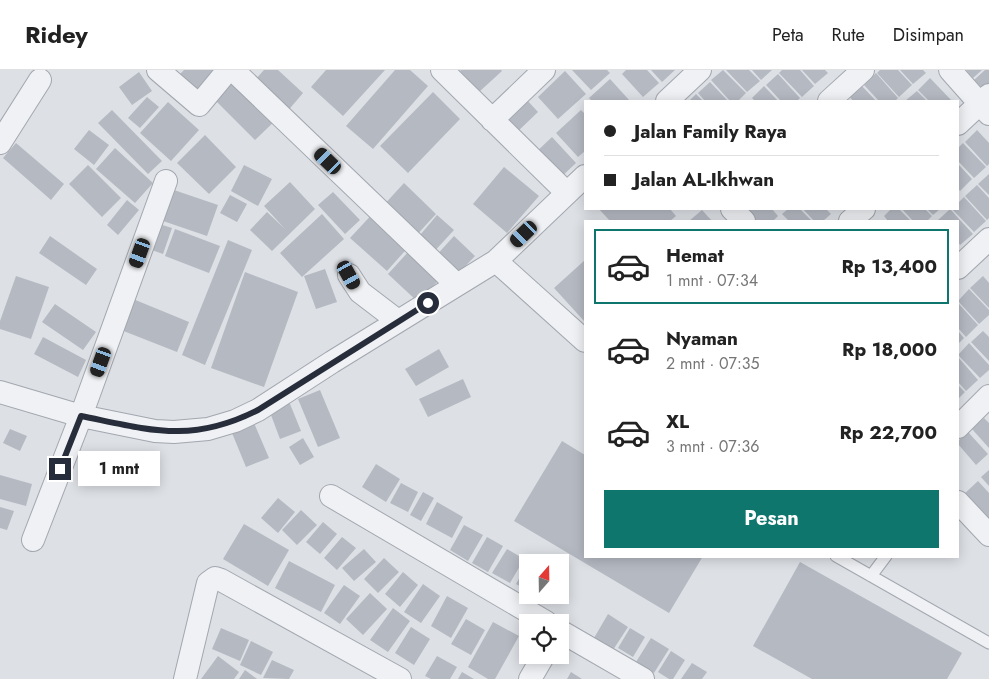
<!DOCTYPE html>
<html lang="id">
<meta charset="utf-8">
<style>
body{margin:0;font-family:Jost,sans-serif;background:#f2f2f2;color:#222;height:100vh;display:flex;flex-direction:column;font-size:19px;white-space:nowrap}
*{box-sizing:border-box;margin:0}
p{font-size:16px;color:#767676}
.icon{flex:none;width:28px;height:28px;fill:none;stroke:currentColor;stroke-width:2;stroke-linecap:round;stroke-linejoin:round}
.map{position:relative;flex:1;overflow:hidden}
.details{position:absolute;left:584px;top:150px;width:375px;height:338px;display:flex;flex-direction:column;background:#fff;border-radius:0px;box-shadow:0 2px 12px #0003}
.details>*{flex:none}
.banner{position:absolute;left:584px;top:30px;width:375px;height:110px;border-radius:0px;box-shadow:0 2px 12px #0003;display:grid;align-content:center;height:110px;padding:0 20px;background:#fff}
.needle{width:32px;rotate:20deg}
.buttons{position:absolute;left:519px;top:484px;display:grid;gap:10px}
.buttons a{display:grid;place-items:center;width:50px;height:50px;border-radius:0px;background:#fff;box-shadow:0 2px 12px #0003;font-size:25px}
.end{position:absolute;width:22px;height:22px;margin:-11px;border:6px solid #282d3b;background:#fff;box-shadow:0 0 0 2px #fff}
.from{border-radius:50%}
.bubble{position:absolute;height:35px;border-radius:0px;background:#fff;box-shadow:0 2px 12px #0003;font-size:16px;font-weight:700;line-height:35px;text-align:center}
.car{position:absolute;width:15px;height:30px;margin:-15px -8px;border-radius:6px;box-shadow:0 0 4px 1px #0007;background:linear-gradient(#222 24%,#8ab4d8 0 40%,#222 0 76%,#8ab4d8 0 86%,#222 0)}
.banner b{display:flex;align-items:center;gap:18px;height:48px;font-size:19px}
.banner b+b{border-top:1px solid #e0e0e0}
.banner i{width:12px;height:12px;background:#222}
ul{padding:9px 0 0;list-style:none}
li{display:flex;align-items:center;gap:15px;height:75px;margin:0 10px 8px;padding:0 10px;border:2px solid transparent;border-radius:0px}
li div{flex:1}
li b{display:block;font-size:19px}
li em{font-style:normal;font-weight:700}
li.active{border-color:#0f766e}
li>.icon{width:45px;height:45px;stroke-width:1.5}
.cta{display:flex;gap:10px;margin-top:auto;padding:10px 20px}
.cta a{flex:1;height:58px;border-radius:0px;background:#0f766e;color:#fff;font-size:20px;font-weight:700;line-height:58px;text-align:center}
header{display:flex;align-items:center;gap:30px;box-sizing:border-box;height:70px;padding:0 25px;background:#fff;border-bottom:1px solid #e0e0e0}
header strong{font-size:24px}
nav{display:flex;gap:28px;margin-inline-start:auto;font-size:18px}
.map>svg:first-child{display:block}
.building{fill:#b5b9c2}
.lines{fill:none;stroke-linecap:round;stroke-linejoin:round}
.lane-casing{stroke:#a3a7af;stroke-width:13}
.street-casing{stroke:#a3a7af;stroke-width:24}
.lane{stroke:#eff1f4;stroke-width:11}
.street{stroke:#eff1f4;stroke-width:22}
.route{stroke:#282d3b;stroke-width:6}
</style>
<header>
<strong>Ridey</strong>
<nav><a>Peta</a><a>Rute</a><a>Disimpan</a></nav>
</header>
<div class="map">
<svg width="989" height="609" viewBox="0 0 989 609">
<rect width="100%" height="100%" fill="#dde0e5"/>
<path class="building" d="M184,0H222L200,24L179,5Z
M264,0H278L303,23L286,43L253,12Z
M326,0H385L343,46L311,17Z
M395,0H410L428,16L373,79L346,56Z
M461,0H501L502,1L479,22L460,1Z
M572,0H607L610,3L591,20Z
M626,0H647L659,13L643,27L622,4Z
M651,0H675L662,12Z
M723,0L746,23L738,31H730L711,10Z
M726,0H749L760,11L747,22Z
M752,0H772L761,10Z
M782,0H800L814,16L802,27L779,3Z
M802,0H825L828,3L815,14Z
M880,0H898L912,15L899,27L877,3Z
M900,0H923L926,3L913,14Z
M966,0H982L973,8Z
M985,0H989V19L986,22L974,10Z
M565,1L586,24L558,49L538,27Z
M139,2L152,21L132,35L119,17Z
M876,3L898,28L895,31H879L864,15Z
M778,4L800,28L797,31H781L766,15Z
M238,8L278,48L255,70L215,30Z
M930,8L952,31H929L918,20Z
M610,9L630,31H592L589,28Z
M710,12L728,31H705L698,23Z
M764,16L778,31H755L752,28Z
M862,16L876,31H853L850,27Z
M917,21L927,31H905Z
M433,22L460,49L408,103L380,76Z
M696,24L703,31H689Z
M147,27L159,37L140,58L128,48Z
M526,29L538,42L514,65L502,52Z
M168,32L199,60L171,91L140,63Z
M112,40L162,91L148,104L98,53Z
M581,40L585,44V81L578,87L556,63Z
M89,60L109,75L94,95L74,79Z
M977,60L989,73V94L987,96L965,72Z
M205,65L236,97L209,124L177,93Z
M552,67L576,93L557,111L533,85Z
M16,73L64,114L51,130L3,88Z
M963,73L986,97L974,108L958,91V78Z
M115,78L153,113L135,133L96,99Z
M958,94L972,109L960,121L958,118Z
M88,95L121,128L102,147L69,114Z
M244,95L272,109L258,136L231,121Z
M504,97L539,126L507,163L473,134Z
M989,104V125L978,114Z
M290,112L315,139L272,181L250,160L267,142L285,159L264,136Z
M404,113L436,144L414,168L382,137Z
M977,115L989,128V148L987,150L965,126Z
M174,120L218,135L207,166L163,151Z
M333,122L360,150L345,164L318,135Z
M230,125L247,134L237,152L220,143Z
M964,127L986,151L974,162L952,139H958V133Z
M127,130L139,140L118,165L107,155Z
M599,139H670L676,146L670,151H610Z
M740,139H772L778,146L773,151H752Z
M788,139H800L812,151H789L782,144Z
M803,139H826L831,144L823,151H814Z
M891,139H899L911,151H888L884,146Z
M902,139H925L932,146L927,151H913Z
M927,139H940L933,145Z
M950,139L973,164L960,175L958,172V151H937Z
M376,140L412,173L387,201L350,168Z
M702,140L712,151H689Z
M322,144L344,169L302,207L280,183Z
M437,145L454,160L431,185L415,171Z
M159,154L172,158L163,184L149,179Z
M175,159L220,176L209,203L165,186Z
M50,166L97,199L86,215L39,183Z
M454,166L475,186L454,208L433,189Z
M228,170L252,180L205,295L182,285Z
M409,181L439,210L418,232L388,204Z
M585,190V252L554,218Z
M325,199L337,232L316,239L304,206Z
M245,202L298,222L264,317L211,298Z
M16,206L49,217L31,269L0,259V251Z
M983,206L989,213V238L970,218Z
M969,219L989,240V245L979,254L958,231Z
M133,229L189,252L177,282L121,260Z
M958,233L978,255L966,267L958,258Z
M55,234L96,262L83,280L42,252Z
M958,261L964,268L958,274Z
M983,261L989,267V291L971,272Z
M43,267L86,290L78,307L34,284Z
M969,273L989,295V300L980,308L958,285Z
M439,279L449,297L416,316L405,299Z
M958,287L978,310L966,321L958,312Z
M463,309L471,327L428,347L419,329Z
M958,315L965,322L958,329Z
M320,320L340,368L318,377L298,329Z
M288,329L301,361L280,369L268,337Z
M984,348L989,353V378L972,359Z
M254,353L269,388L246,397L232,363Z
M10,359L27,366L20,381L3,373Z
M968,362L988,384L976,395L958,374V371Z
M303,368L314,387L300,395L289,377Z
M562,371L585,385V486H703L669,543L514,451Z
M376,394L400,409L386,432L362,417Z
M989,400V416L981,407Z
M0,405L32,414L26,436L0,429Z
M978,411L989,423V453L963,425Z
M401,413L418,422L408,442L390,433Z
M423,422L434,428L421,451L410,445Z
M278,428L295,442L278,463L261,448Z
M437,432L463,447L452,468L426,454Z
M0,437L14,441L7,460L0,458Z
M301,440L317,455L297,475L282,460Z
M323,452L337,464L320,484L306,472Z
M244,454L289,480L268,516L223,489Z
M464,455L483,465L468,491L450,480Z
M342,467L356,478L337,500L324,488Z
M487,467L503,476L488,502L472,493Z
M364,479L376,492L354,511L342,498Z
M507,479L524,489L510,513L492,503Z
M384,488L399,502L378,523L364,509Z
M289,491L335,515L321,542L275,518Z
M800,492L962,583L947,609H812L753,576Z
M528,493V521L516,514Z
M403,502L418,515L400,537L385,524Z
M423,514L440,526L421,553L404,542Z
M344,515L360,526L340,554L324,543Z
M370,523L387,539L363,565L346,549Z
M447,526L468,538L451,568L431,556Z
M393,538L410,551L388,582L370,570Z
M608,544L628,557L613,580L594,568Z
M466,549L485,560L471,585L451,574Z
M493,552L519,566L495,609H488L468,597Z
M411,557L430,569L414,595L395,583Z
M221,558L249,570L240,591L212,579Z
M630,558L645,567L633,587L618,578Z
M651,568L669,579L654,603L636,592Z
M251,571L273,582L261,605L240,595Z
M671,581L685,590L673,609H669L658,602Z
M218,586L239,602L234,609H201Z
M437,586L457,597L450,609H431L425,606Z
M272,590L294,600L289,609L263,608Z
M692,593L707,602L702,609H681Z
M245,600L257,609H239Z
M462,602L474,609H458Z
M571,602L582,609H567Z"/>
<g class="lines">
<g class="lane-casing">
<path id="lane" d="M836,486L989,573
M871,506L886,486"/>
</g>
<g class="street-casing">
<path id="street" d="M158,0L199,35L228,0
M233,0L457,215
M442,0L567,123
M950,0L989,44
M667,31L700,0
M829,31L863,0
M492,50L544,0
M958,54L989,25
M0,73L40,10
M732,139L744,151
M850,151L864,139
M496,191L585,271
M958,198L989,169
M349,205L360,222L398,251
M0,322L81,346L155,361L174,362L208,359L235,351L258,340L332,292L496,191L585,106
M958,357L989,326
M331,426L546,552
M958,432L989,465
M33,470L81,346L166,111
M560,561L643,609
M185,609L208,513L215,508L221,510L400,609
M530,609L544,585"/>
</g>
<use href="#lane" class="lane"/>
<use href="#street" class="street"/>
</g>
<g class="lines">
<path class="route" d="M60,399L81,346C150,360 191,374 258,340L428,233"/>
</g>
</svg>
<div class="buttons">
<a><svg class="needle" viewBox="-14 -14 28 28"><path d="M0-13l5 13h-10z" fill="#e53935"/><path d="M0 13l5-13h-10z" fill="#767676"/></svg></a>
<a><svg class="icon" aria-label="locate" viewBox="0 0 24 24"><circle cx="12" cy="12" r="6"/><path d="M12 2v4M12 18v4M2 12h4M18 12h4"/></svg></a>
</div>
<i class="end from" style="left:428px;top:233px"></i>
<i class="end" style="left:60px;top:399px"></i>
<div class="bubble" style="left:78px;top:381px;width:82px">1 mnt</div>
<i class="car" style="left:328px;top:91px;rotate:314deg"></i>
<i class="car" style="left:524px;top:164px;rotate:226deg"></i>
<i class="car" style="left:140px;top:183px;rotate:200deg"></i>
<i class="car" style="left:349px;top:205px;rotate:151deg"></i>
<i class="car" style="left:101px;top:292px;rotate:200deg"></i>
<div class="banner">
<b><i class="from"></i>Jalan Family Raya</b>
<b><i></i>Jalan AL-Ikhwan</b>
</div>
<section class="details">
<ul>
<li class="active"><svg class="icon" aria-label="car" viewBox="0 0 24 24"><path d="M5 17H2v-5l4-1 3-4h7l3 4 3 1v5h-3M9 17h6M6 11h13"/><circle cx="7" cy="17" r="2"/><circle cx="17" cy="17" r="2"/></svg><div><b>Hemat</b><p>1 mnt · 07:34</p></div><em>Rp 13,400</em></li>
<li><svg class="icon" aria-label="car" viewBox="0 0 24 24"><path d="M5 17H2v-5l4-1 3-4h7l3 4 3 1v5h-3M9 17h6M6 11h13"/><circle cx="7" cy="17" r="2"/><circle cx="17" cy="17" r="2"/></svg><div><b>Nyaman</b><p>2 mnt · 07:35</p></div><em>Rp 18,000</em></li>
<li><svg class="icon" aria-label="car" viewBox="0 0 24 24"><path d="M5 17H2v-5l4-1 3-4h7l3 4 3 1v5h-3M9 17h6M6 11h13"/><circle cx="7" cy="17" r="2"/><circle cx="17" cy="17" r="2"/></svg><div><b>XL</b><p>3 mnt · 07:36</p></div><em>Rp 22,700</em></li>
</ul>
<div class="cta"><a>Pesan</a></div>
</section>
</div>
